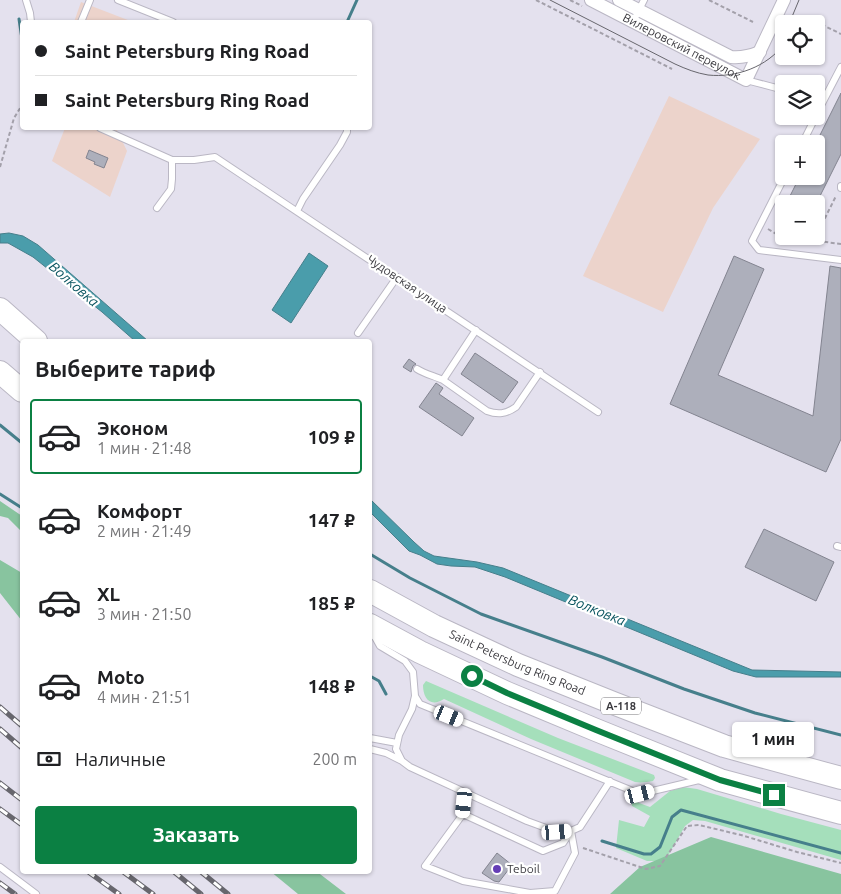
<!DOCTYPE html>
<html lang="ru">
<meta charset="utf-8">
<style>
body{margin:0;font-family:Ubuntu,sans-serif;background:#f2f2f2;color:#202124;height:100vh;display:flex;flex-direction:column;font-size:19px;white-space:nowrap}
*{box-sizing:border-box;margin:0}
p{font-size:16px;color:#757577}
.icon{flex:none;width:28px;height:28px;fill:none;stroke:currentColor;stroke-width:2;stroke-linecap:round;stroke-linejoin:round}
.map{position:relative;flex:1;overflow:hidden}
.panel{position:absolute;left:20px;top:339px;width:352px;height:535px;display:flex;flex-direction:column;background:#fff;border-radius:5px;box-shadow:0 1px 4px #0004}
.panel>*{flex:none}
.top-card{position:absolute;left:20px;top:20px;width:352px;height:110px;border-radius:5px;box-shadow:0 1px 4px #0004;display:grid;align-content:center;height:110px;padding:0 15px;background:#fff}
.buttons{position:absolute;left:775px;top:15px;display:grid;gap:10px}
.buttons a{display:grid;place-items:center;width:50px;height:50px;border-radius:5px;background:#fff;box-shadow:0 1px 4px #0004;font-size:25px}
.end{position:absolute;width:22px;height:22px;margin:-11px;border:6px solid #0b8043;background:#fff;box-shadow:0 0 0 2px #fff}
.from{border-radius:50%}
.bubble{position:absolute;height:35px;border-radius:5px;background:#fff;box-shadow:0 1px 4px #0004;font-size:16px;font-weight:700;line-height:35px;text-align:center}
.car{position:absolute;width:15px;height:30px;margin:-15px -8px;border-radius:6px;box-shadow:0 0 4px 1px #0007;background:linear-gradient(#fff 24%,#345 0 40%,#fff 0 76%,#345 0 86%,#fff 0)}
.top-card b{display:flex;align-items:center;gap:18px;height:48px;font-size:19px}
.top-card b+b{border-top:1px solid #e0e0e0}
.top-card i{width:12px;height:12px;background:#202124}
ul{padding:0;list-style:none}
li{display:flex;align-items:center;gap:15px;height:75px;margin:0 10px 8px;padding:0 5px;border:2px solid transparent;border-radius:5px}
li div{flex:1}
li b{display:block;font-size:19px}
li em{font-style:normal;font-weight:700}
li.selected{border-color:#0b8043}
li>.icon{width:45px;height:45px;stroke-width:1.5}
h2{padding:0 15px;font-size:22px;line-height:60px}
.pay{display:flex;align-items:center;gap:12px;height:55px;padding:0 15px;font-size:19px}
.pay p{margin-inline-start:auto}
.primary-button{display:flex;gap:10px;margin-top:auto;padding:10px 15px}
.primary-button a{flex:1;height:58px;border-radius:5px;background:#0b8043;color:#fff;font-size:20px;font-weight:700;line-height:58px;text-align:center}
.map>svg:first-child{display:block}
.industrial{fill:#ecd3cb}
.green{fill:#a5dfbb}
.forest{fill:#88c49f}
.water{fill:#4a9dab;stroke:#467f8b}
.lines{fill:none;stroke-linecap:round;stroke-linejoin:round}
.stream{stroke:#467f8b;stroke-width:3}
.building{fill:#adafbb;stroke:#838490}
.lane-casing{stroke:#bab7c4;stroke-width:8}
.street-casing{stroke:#bab7c4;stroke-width:14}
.highway-casing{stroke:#bab7c4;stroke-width:24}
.path{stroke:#a3a0aa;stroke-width:2;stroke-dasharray:4 2.5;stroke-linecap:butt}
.lane{stroke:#fff;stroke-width:6}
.street{stroke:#fff;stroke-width:12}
.highway{stroke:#fff;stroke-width:22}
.tram{stroke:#67666d;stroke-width:1}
.rail-casing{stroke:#67666d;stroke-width:5}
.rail{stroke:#fff;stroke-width:3;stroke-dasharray:9;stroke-linecap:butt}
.route{stroke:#0b8043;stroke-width:6}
.poi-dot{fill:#653eb6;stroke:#fff;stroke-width:2}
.labels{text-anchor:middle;stroke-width:4.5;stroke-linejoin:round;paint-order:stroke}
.shield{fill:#fff;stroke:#767579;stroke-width:1}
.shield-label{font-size:11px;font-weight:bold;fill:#3b3a3f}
.street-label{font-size:12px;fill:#3b3a3f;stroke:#fff}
.poi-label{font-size:12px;fill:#3b3a3f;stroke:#fff;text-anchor:start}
.water-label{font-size:14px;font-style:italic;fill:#08535e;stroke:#fff}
</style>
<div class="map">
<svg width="841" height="894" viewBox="0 0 841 894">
<rect width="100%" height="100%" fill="#e4e1ee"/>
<path class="industrial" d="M81,2L133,22H74Z
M669,96L760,139L713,208L663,312L583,276Z
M65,128H116L127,151L110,197L52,161Z"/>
<path class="green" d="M426,681L558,738L654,775L655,778L653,781C647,782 641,783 635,782L531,739L444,699C430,708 423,698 423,685Z
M683,787L697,789L781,814L841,830V860L705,821L693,820L685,826L665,861H647L616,848L619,820L644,827L650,816L632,806L631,800L650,807L670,791Z"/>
<path class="forest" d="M0,501L22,516V532L8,518L0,516Z
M0,560L22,573V621L0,593Z
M711,837L841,874V894H610L640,867Z
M270,871H316L346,894H298Z"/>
<path class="water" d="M9,233L23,236L38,245L148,341H135L102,312L33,257L8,243H0V234Z
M309,253L328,266L291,323L272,310Z
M370,499L414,542L424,551L434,556L477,562L503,568L752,670L841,672V677H756L733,671L505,577L475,567L451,566L437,564L420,555L409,551L370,512Z"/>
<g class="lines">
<path class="stream" d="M19,19L22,39
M347,22L357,0
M0,425L22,443
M0,494L22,508
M370,554L410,578L481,614L602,657L684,689L755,713L841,735
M370,676L379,681L386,694
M602,841L644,854H651L660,847L672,817L681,810L841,853"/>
</g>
<path class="building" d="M841,93V154L816,204H786L800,176H816V143Z
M89,150L108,158L104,168L94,164L95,162L86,158Z
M734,256L764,269L718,375L813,416L830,266L841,268V439L826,472L670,404Z
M475,353L518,382L503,403L461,374Z
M409,359L416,364L413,366L411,372L403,367Z
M436,383L443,388L439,394L474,418L462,436L419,407Z
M764,529L834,562L816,601L745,567Z
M497,853L512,865L499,882L494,881L482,873Z"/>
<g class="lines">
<g class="lane-casing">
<path id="lane" d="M26,0L30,13L31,22
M118,0L173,22
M81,22L90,0
M633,22L644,0
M746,80L784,90
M816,115L841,67
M100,128L172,160H194L215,157L598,412
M802,144L816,116
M785,176L752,241L759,250L841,260
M841,186V188
M157,208L171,189L172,179V160
M297,211L303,199L340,145L347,132V128
M476,330L443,380L487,411C498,415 506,414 516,407L540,372
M358,333L397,277
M417,369C425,374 434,376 443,380
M837,546L841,547
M375,637L380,646L405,661L413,672L415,696L420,704L640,794L699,780
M415,696L412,709L399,735L396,749L402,761L410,767L527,821L557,832L571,831L580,827L610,781
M370,738L397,743
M370,749L386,753L402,761
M466,793L463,814L543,851L563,843L571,831
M463,814L425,866L463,881L530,893L555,891L575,853L571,831
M0,867L36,894"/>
</g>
<g class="street-casing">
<g id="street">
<path id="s1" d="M591,0L746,80L784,0"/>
<path d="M619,0L731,57C741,58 750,56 760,52"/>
</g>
</g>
<g class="highway-casing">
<g id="highway">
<path d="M0,309L36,341"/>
<path d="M0,372L22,391"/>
<path id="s2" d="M370,591L434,626L518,665L613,703L724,746L841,778"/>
<path d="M370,625L420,652L507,693L596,730L720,780L841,813"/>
</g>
</g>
<path class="path" d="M536,0L672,69
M570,0L582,6
M709,0L753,22
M804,16L841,34
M0,167L14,118L22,105
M768,229L780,236L841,244
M816,236L836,196
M583,848L646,869L660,866L687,826L699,825L741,835L797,852L841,863"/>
<use href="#lane" class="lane"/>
<use href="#street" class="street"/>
<use href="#highway" class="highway"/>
<path class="tram" d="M550,0L675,64C686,69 696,73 708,75C736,78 767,67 784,44
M789,24L799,0"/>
<g class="rail-casing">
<path id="rail" d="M0,707L22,726
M0,729L22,748
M0,783L22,800
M0,809L22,825
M87,871L119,894
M122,871L153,894
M173,871L201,894
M200,871L228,894
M0,883L15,894"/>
</g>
<use href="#rail" class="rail"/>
</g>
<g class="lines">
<path class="route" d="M472,676L507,693L596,730L720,780L774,795"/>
</g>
<circle class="poi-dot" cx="497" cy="869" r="5"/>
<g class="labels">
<rect class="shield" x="601" y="697.5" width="40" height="17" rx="4"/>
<g class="shield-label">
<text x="621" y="710">А-118</text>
</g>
<g class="street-label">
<text dy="4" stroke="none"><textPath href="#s1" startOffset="102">Вилеровский переулок</textPath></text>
<text transform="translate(407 284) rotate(34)" y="4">Чудовская улица</text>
<text dy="4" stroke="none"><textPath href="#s2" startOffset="164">Saint Petersburg Ring Road</textPath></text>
</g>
<g class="poi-label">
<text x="507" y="873">Teboil</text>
</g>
<g class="water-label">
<text transform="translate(74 284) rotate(41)" y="5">Волковка</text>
<text transform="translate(597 610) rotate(22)" y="5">Волковка</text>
</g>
</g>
</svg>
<div class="buttons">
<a><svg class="icon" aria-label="locate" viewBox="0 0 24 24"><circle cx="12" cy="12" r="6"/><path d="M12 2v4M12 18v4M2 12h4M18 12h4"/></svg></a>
<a><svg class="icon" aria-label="layers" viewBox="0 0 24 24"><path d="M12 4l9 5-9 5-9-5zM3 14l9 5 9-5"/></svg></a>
<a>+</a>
<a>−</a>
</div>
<i class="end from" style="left:472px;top:676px"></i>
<i class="end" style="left:774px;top:795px"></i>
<div class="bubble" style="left:732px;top:722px;width:82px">1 мин</div>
<i class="car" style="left:449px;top:716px;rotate:112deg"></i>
<i class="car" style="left:640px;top:794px;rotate:76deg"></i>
<i class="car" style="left:464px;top:803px;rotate:186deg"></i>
<i class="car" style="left:557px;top:832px;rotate:86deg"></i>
<div class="top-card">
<b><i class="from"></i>Saint Petersburg Ring Road</b>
<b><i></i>Saint Petersburg Ring Road</b>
</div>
<section class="panel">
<h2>Выберите тариф</h2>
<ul>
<li class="selected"><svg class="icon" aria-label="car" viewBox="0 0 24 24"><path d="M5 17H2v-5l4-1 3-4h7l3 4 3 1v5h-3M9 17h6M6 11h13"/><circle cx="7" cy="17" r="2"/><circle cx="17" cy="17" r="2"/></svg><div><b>Эконом</b><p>1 мин · 21:48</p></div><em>109 ₽</em></li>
<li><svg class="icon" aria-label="car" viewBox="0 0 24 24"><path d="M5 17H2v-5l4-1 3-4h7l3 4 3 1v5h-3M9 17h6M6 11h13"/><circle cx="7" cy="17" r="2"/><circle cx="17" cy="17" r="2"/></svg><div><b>Комфорт</b><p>2 мин · 21:49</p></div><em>147 ₽</em></li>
<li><svg class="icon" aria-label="car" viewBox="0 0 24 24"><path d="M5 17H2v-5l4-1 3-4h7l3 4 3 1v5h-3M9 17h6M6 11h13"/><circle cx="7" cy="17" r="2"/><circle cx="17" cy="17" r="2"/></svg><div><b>XL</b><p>3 мин · 21:50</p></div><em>185 ₽</em></li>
<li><svg class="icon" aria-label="car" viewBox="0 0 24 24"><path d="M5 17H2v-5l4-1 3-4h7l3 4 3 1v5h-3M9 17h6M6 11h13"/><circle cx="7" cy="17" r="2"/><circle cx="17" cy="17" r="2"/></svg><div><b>Moto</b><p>4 мин · 21:51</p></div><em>148 ₽</em></li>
</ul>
<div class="pay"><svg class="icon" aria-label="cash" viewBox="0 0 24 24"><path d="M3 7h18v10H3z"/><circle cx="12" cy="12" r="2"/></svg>Наличные<p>200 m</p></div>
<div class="primary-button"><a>Заказать</a></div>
</section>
</div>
